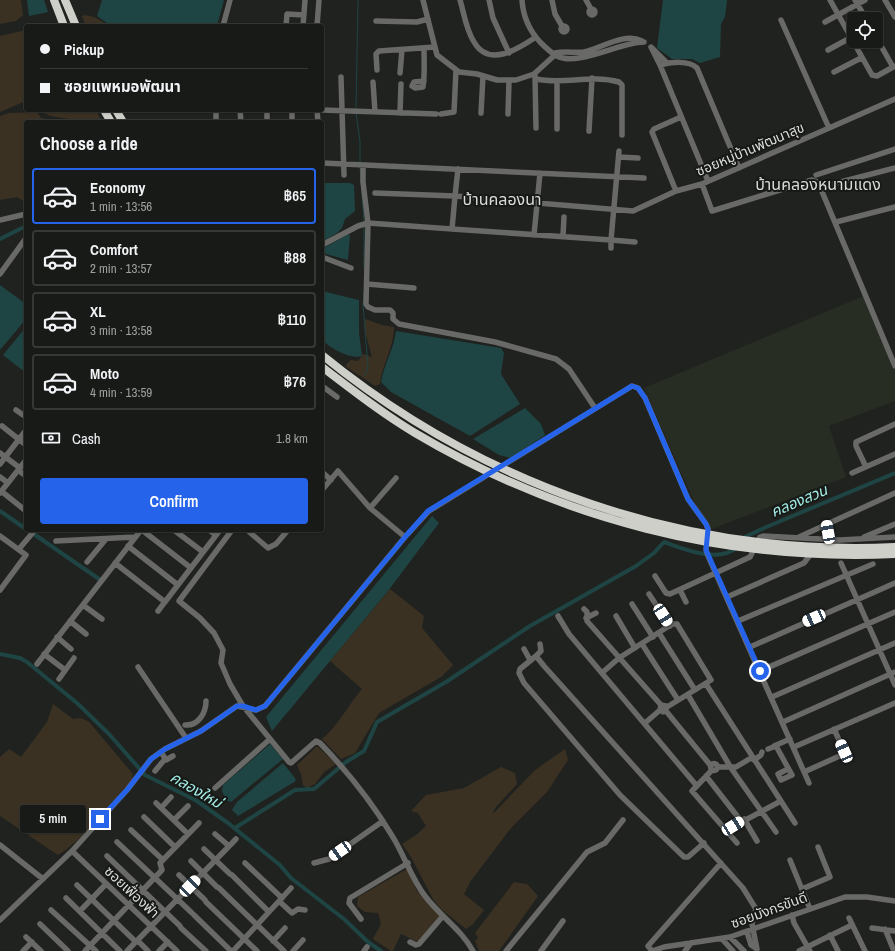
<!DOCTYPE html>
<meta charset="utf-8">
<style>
body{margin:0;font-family:"Archivo Narrow","Noto Sans Thai",sans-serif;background:#252724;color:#f1f3f6;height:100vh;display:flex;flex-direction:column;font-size:15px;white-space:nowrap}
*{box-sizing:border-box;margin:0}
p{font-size:13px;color:#9fa1a1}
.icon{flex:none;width:22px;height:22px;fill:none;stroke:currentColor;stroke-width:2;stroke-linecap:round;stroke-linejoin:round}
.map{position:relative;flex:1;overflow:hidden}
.details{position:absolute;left:24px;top:120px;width:300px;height:412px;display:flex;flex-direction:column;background:#181a17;border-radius:4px;box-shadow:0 1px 3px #0004,0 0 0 1px #363836}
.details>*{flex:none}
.banner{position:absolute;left:24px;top:24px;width:300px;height:88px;border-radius:4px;box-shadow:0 1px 3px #0004,0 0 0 1px #363836;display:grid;align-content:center;height:88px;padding:0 16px;background:#181a17}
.controls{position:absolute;left:847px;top:12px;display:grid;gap:8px}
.controls a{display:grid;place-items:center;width:36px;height:36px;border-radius:4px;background:#181a17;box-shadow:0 1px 3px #0004,0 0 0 1px #363836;font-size:20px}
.end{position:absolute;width:18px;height:18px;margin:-9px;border:5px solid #2563eb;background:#fff;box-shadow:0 0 0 2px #fff}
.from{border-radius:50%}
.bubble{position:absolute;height:28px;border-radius:4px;background:#181a17;box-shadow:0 1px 3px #0004,0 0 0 1px #363836;font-size:13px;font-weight:600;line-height:28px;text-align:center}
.car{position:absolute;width:12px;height:24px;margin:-12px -6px;border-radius:5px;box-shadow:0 0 3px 1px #0007;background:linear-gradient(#fff 24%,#345 0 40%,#fff 0 76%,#345 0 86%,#fff 0)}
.banner b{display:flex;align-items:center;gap:14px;height:38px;font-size:15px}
.banner b+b{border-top:1px solid #363836}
.banner i{width:10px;height:10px;background:#f1f3f6}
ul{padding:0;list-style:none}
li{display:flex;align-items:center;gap:12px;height:56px;margin:0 8px 6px;padding:0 8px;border:2px solid #363836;border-radius:4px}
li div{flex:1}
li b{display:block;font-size:15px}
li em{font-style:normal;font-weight:600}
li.current{border-color:#2563eb}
li>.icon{width:36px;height:36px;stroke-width:1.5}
h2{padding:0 16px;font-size:18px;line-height:48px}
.pay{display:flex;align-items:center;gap:10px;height:44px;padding:0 16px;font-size:15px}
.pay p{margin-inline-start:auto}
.action{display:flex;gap:8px;margin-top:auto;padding:8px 16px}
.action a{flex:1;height:46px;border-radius:4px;background:#2563eb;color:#fff;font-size:16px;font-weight:600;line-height:46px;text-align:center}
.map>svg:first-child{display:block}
.built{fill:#282d24}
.green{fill:#3b3122}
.water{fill:#1e4543}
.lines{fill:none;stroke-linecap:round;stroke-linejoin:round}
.stream{stroke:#1e4543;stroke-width:1}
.canal{stroke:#1e4543;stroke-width:4}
.minor{stroke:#696967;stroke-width:5.5}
.highway{stroke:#cfcfca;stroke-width:8}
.highway-bridge{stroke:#cfcfca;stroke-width:8}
.route{stroke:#2563eb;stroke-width:5}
.labels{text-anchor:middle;stroke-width:4;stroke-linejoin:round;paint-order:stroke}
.street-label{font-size:14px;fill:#dadcd9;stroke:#171916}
.water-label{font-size:15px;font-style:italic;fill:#a4efe9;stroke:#171916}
.quarter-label{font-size:16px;fill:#dadcd9;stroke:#171916}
</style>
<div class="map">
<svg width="895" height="951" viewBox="0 0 895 951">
<rect width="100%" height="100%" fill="#20221f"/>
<path class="built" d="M866,295L895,364V401L829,426L846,477L707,531L644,388Z"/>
<path class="green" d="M0,0H21L23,15L16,21L0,24Z
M85,15L94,17L110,26H86L82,16Z
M26,30V101L0,112V36Z
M38,110H96L102,122H73L70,119L50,116Z
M37,112L41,118L65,122H26V203L17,197L0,200V116L9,113Z
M365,319L382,325L394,327C394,348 382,364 380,384L375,386L345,366L351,360L358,361L363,354L372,357L365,331Z
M390,589L424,616L422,628L453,665L441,677L379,713L355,753L341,759L322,739C338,726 348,705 362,689L330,661Z
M53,704L73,719L81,718L89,722L133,774L132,780C113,801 81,842 58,855L0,816V757L9,749L21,757L47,722Z
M317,746L336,764L324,772L315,784L307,788L303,785L301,774L297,765Z
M565,749L568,760L547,792L511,828L470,882L464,894L484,910L473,924L466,929L441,909L433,899L411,857L402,844L416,835L426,826L418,813L411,811L426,795L464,788L501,767L515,773L517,784L495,808L493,814L535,770Z
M407,869L417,891L441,914L433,928L418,942L401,934L393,951H391L373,939L381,924L378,913L365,912L357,906L358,897Z
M514,882L527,884L538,896L499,951H479L475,941L478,938L475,933Z"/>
<path class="water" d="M27,0H44L48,12L29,16Z
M102,0H224L217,26H111L97,16Z
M663,0H727L725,17L721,24L720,57L700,63L692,59H672L657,48Z
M322,183H350L354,185L355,211L345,219L342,228L337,233L322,242Z
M347,235H350L348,260L322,253V249Z
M0,285L26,304V319L0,350Z
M322,291L359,300V333L362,356C351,360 330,348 322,340Z
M26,327V373L3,355Z
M396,331L501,348L504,353L501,374L520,404L470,436L391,392L381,382C384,364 394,349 396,331Z
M525,408L541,424L545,435L511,458L499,455L473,439Z
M432,516L439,523L388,591L272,731L266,717Z
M270,744L283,759L231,802L226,800L222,791L223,785Z
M283,763L295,778L296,781L238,816L232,810L237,802Z"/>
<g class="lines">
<path class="stream" d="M356,109L358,0
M356,113L360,141V163
M360,166L364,221
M364,226V267
M364,292L363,305L368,367L365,375"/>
<path class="canal" d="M0,239L26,226
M0,511L26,529
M28,530L99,579
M742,540L745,537L764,528L895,473
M0,654L20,658L27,662L77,703L109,734L145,775L197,801L228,823L280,865L291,878L344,919L368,942L381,951
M235,828L295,790L314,789L346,762L364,751L377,722L446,682L530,626L636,566L654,553L664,542C684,549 719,564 737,547"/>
<path class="minor" d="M423,0L437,55L459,72L477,74L497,80H516L534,74L557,53
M460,0C464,13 466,30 474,42C489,68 518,49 536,37
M489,0L493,18L509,53
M522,0C523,16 529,30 540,42C545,47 551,53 557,56C577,67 620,42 644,42
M552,0L555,14L562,26
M586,0L591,9
M830,0L872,75L877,76L895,66
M855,0L866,19
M885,0L895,17
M589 12a3 3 0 1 1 6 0a3 3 0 1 1-6 0Z
M781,20L829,128
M376,21L417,22L428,19
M825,22L865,0
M561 29a3 3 0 1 1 6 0a3 3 0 1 1-6 0Z
M223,26L230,0
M286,26L287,14L304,15
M303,26L305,0
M317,26L319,0
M876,37L893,67
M651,47L660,65C670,62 689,60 697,68L739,168
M424,48C424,61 425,74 423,87L415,88L412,86L414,82L424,81
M652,48L667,63
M828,50L850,38
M555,53C565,51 574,53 584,52C602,48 624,32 642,41
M660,65L708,181
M377,70L376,54L379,51L435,47
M834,72L861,58
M400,73L402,50
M535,76L536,128
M341,77L344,175
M536,79C564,85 591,74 619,82L622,85V135
M373,82L375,112
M216,110V122
M240,110L241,122
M267,110V122
M292,110V122
M317,110L318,122
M322,110L436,114
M400,113L401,84
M481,113L483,76
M441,114L454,112L456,70
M508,114L509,81
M557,129V81
M589,131L592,78
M619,157L638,158
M322,163L644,178
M363,166V182L368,223L366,304L368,307L375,310H390L393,313V319L399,324L495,342L556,359L569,369L595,408
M816,175L895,149
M702,184L712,211L812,180L818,182L895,366
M821,187L895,168
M676,191L652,132L654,129L681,117
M375,193L455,196L458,169
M0,220L26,214
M836,222L895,207
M452,229L611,240L619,151
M534,235L540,173
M563,236L564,217
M322,245L358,226L368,223L452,229L455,196L633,211L676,191L702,184L895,99
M611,248V240L635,242
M322,257L351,268
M0,274L26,238
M367,284L414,288
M322,386L337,397
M16,410L26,417
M2,426L26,445
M0,453L20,468
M0,464L26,430
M866,467L856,446V442L895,424
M18,470L26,476
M322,472L331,480
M852,473L895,454
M0,477L8,483
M322,490L338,471L370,508L405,537
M1,491L26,511
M0,493L26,460
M370,508L396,478
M827,523L830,540
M142,530L191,568
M174,530L203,552
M209,530L216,535
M232,530L179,601L200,618L214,633L223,650L221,663L230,684L243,706L289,762L291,763L316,741L320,743C347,771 371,801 391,834C404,854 411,878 425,896C440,916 461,929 473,951
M247,530L268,548L276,544L288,530
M0,536L26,555L0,590
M799,537L895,493
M864,537L895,524
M56,541L135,537
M128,546L178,585
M19,549L35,530
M87,562L106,539
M115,563L165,602
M841,563L895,685
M655,576L666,593L670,594L750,557L760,537L763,536L840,540L895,537
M680,590L686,602
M649,594L670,626
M727,597L804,563L813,551
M632,604L653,637
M83,605L102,619
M584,609L587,612V621L661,705L666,706V711L663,712L660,710L661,705
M158,611L220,530
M558,616L569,634L696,785
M616,616L635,648
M586,618L596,613
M70,621L86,634
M738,621L873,564
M659,633L695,690
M57,637L71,649
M540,644L541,651L536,656L544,666L743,888L756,909L752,924L757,949L751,945L747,932
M642,644L678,700
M750,647L895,583
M524,649L530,660
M44,654L65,670
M536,656L520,669L519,673L524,683L620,795L684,857H688L704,843
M37,664L141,530
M138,667L186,738
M760,671L895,612
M603,672L619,658L672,624H677L711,680L667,707
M59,679L74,658
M706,684L795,823
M688,695L731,768L776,832
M772,697L895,643
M666,711L711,766
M783,722L895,672
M645,723L660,710
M185,725C199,726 206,712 206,701
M774,746L790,739
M794,747L895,703
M768,749L776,746L792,775L781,780L778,774L788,769
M161,752L166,760L173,756
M710.5 767a3.5 3.5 0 1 1 7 0a3.5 3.5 0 1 1-7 0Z
M718,767H736L751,758L754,760L761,755L762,752
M712,770L692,791L737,843
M155,771L165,759
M804,772L844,754V751L834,729
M706,776L741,821
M215,788L270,739
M156,803L188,834
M161,808L171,797
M144,817L175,847
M744,819L757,841
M174,820L188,806
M131,830L163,860
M725,831L779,802
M215,834L229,846
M117,842L192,913
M0,845L43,879
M204,849L230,874
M72,851L177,951
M107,856L180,926
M790,860L810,909
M191,861L217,887
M245,863L282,898
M314,863L329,859L383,821
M721,863L648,946L652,951L664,947L730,937L845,897H867L895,901
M179,875L205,900
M232,875L269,912
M77,885L136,942
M219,888L284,951
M802,889L830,877L818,847
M66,898L120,951
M279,901L292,913L298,909L305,910
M206,902L257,951
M51,910L96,951
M80,911L106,884
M194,915L231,951
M792,915L794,923L810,951
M849,918L865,951
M361,919L349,903L350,898L408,863
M0,920L72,851L127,790L151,759L165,749L201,731L237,706L256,710L265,706L405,537L429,511L632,386L638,388L645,398L688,499L706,524L708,529L706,550L708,556L809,783
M740,921L753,919
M40,924L68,951
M181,928L206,951
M872,928L895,931
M885,929L894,951
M830,935L838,951
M26,937L41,951
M730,937L744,951
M722,939L733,951
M273,941L285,928
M139,942L148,951
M410,942L416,945L419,944L443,916
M23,951L32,942
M85,951L162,870L160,863L199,823
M127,951L236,839
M159,951L168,942
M233,951L291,888
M293,951L303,940
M364,951L367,947
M506,951L587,852L605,843L623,820
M541,951L563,921
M685,951L691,943
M799,951L852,925"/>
<path class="highway" d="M54,0L64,26
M65,0L76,26
M104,110L111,122
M116,110L123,122"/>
<path class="highway-bridge" d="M322,355C483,486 687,557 895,547
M322,367C352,390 383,414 415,433C560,519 727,562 895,554"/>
</g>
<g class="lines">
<path class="route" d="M100,819L127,790L151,759L165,749L201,731L237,706H243L256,710L265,706L405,537L428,511L632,386L638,388L645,398L688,499L706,524L708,529L706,550L760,671"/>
</g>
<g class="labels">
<g class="street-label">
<text transform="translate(750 149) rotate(-23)" y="5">ซอยหมู่บ้านพัฒนาสุข</text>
<text transform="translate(132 892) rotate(43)" y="5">ซอยเฟื่องฟ้า</text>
<text transform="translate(769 910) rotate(-20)" y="5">ซอยมังกรขันดี</text>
</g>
<g class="water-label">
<text transform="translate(799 501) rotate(-23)" y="5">คลองสวน</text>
<text transform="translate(196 790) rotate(30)" y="5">คลองใหม่</text>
</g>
<g class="quarter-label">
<text x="818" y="190">บ้านคลองหนามแดง</text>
<text x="502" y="205">บ้านคลองนา</text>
</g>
</g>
</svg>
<div class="controls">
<a><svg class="icon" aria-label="locate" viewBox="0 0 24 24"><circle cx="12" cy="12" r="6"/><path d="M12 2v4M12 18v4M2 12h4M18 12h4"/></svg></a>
</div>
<i class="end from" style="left:760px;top:671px"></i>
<i class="end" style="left:100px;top:819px"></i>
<div class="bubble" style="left:20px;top:805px;width:66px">5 min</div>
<i class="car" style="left:828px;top:532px;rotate:350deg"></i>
<i class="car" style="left:663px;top:615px;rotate:147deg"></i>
<i class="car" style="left:814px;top:618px;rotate:246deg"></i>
<i class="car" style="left:844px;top:751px;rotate:336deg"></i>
<i class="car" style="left:733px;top:826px;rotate:58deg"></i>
<i class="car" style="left:340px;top:851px;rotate:236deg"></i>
<i class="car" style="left:190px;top:886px;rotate:44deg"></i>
<div class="banner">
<b><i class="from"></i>Pickup</b>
<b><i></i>ซอยแพหมอพัฒนา</b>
</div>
<section class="details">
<h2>Choose a ride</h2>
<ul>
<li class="current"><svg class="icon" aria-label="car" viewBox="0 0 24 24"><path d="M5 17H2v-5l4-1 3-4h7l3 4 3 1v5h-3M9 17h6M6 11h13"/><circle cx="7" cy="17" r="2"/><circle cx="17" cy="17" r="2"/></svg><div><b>Economy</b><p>1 min · 13:56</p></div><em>฿65</em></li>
<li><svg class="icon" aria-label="car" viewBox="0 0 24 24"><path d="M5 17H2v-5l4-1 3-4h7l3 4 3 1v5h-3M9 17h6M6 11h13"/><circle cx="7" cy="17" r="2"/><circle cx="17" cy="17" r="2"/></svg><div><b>Comfort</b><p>2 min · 13:57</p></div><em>฿88</em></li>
<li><svg class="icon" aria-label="car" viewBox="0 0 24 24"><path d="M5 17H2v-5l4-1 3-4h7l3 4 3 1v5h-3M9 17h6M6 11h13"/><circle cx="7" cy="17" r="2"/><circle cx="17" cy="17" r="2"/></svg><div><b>XL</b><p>3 min · 13:58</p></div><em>฿110</em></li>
<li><svg class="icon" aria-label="car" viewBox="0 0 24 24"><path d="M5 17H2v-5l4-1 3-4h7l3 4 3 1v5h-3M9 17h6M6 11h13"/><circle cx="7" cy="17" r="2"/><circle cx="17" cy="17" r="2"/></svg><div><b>Moto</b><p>4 min · 13:59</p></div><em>฿76</em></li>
</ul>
<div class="pay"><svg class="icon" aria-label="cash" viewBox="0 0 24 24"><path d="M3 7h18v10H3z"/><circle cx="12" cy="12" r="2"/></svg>Cash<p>1.8 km</p></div>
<div class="action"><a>Confirm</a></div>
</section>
</div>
